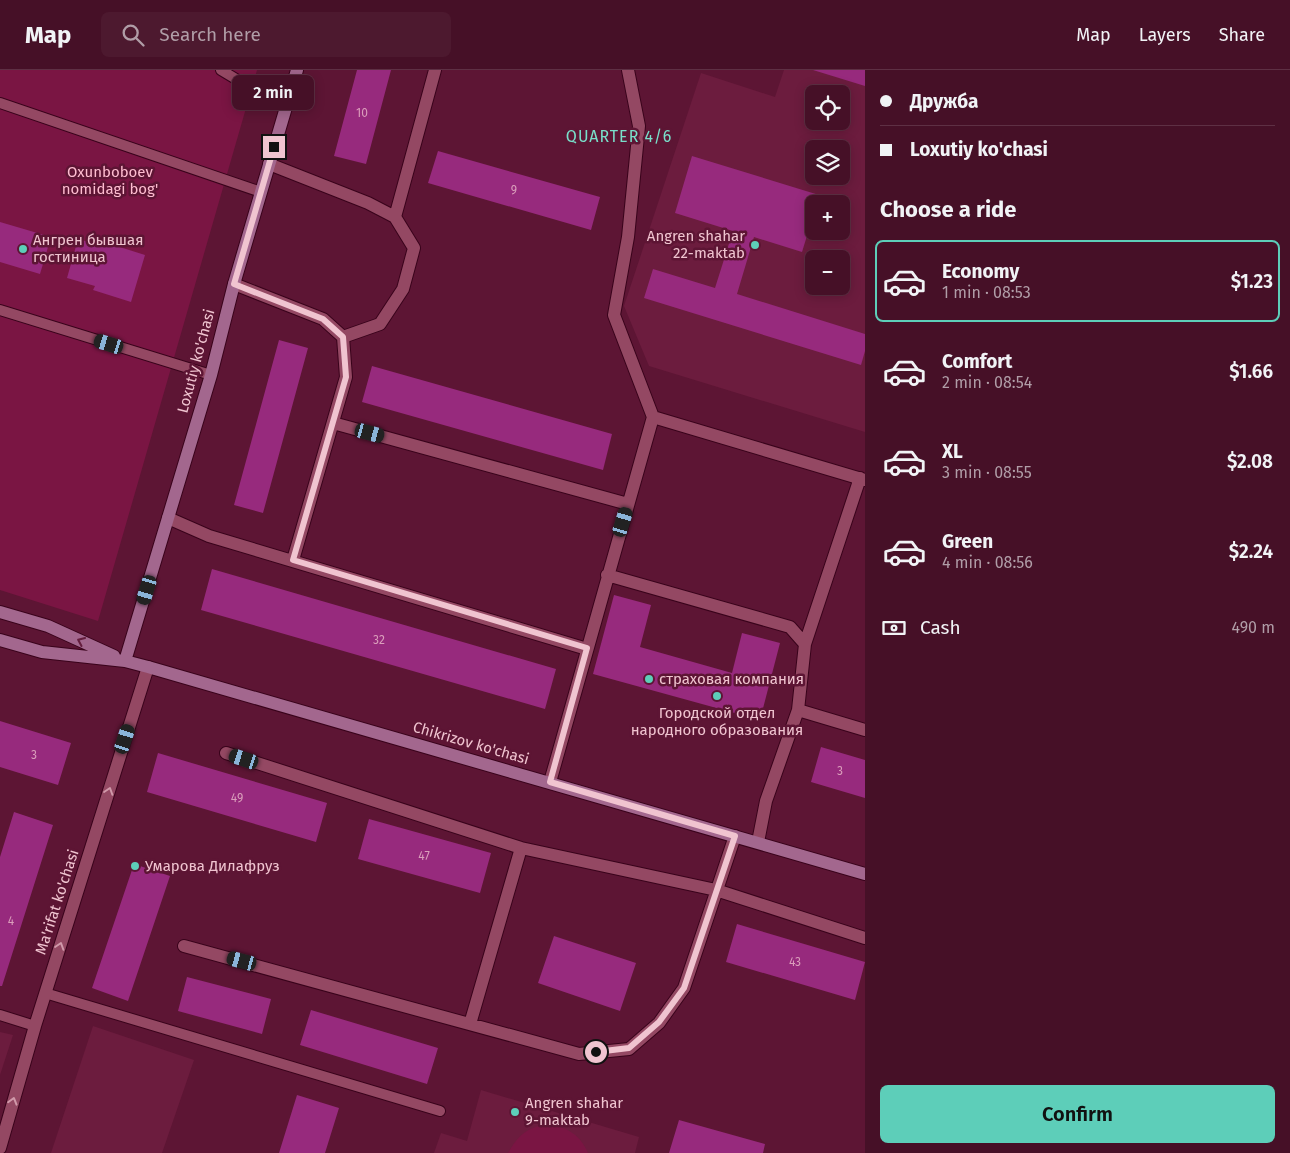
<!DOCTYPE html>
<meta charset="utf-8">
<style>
body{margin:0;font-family:"Fira Sans",sans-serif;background:#4d192f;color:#f1f3f6;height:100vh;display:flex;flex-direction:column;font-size:19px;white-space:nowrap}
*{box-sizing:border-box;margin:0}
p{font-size:16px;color:#b09da7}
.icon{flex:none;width:28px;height:28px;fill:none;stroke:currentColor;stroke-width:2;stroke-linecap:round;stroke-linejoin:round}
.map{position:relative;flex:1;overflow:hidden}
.sheet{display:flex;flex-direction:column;background:#461027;width:425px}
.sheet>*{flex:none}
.guide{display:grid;align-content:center;height:110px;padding:0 15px;background:#461027}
.buttons{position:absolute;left:805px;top:15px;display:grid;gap:10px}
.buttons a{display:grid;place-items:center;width:45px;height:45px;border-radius:8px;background:#461027;box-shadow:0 2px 12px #0003,0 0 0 1px #5e3044;font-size:25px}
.end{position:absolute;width:22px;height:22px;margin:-11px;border:6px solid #f0c4d0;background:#111;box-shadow:0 0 0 2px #111}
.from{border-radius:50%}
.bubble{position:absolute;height:35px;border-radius:8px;background:#461027;box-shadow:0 2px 12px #0003,0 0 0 1px #5e3044;font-size:16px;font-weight:600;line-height:35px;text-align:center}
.car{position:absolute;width:15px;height:30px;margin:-15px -8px;border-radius:6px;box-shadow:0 0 4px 1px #0007;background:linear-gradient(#222 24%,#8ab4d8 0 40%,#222 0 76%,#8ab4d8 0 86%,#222 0)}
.guide b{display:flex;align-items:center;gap:18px;height:48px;font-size:19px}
.guide b+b{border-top:1px solid #5e3044}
.guide i{width:12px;height:12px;background:#f1f3f6}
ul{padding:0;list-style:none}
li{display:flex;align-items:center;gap:15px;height:82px;margin:0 10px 8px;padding:0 5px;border:2px solid transparent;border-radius:8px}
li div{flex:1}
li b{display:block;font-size:19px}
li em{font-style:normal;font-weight:600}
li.on{border-color:#5dceb9}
li>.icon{width:45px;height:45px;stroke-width:1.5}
h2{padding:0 15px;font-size:22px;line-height:60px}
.pay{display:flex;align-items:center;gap:12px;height:55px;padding:0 15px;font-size:19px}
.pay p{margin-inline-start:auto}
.primary-button{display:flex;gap:10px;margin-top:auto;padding:10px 15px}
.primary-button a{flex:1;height:58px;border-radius:8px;background:#5dceb9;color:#111;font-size:20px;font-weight:600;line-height:58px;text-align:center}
header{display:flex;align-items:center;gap:30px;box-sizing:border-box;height:70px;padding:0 25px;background:#461027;border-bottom:1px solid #5e3044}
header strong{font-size:24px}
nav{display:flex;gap:28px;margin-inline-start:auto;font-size:18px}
.search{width:350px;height:45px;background:#4d192f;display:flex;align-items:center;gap:12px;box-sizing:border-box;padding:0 18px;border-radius:8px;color:#b09da7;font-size:19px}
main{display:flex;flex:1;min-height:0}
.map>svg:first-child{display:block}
.built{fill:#6c1c3e;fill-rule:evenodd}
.green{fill:#7a1543}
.building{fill:#972a7d}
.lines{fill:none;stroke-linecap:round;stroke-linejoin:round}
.lane-casing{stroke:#39031b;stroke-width:12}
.street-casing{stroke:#39031b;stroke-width:14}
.secondary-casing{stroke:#39031b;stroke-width:14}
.lane{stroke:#944863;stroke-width:10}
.street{stroke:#944863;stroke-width:12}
.secondary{stroke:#a3678e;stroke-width:12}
.oneway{stroke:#641d3d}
.oneway2{stroke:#d099aa}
.route{stroke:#f0c4d0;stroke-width:6}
.poi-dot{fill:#5dceb9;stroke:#5d1534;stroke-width:2}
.labels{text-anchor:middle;stroke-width:5;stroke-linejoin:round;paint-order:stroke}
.number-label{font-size:12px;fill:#da9ebb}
.park-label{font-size:15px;fill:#ffbdd1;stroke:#5d1534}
.poi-label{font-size:15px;fill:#f0c4d0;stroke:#5d1534;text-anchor:start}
.street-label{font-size:15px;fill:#f0c4d0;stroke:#5d1534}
.neighbourhood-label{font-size:16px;letter-spacing:1px;fill:#79dfca;stroke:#5d1534}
</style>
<header>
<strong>Map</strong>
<div class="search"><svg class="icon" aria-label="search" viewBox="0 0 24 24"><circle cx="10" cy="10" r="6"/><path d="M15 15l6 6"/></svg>Search here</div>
<nav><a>Map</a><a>Layers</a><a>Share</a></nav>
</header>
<main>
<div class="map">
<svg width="865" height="1083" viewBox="0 0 865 1083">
<rect width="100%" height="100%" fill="#5d1534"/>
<path class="built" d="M784,0H865V362L649,296L624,236L701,3L775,27ZM814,24H841V51H814ZM814,79H841V106H814ZM814,134H841V161H814ZM814,189H841V216H814Z
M93,956L194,990L162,1083H51Z
M0,962L13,965L0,1005Z
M481,1020L639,1067L635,1083H434L441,1063L467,1071Z"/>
<path class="green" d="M0,0H257L98,551L0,520Z
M549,1053C568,1059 580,1064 588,1083H508C520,1063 526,1059 549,1053Z"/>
<path class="building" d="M357,0H391L366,94L334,86Z
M813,0H865V16Z
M438,81L600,127L591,160L428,113Z
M692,86L819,125L817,134H814V143L802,182L754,167L737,224L865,264V281L861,295L644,228L653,199L715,218L733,161L675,143Z
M0,152L51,167L40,204L0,192Z
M78,169L106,177L107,173L145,185L131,232L93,220L95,216L67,208Z
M279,270L308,278L263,443L234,435Z
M372,296L612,364L603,400L362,332Z
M212,499L556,599L545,639L201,540Z
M614,525L651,535L640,577L732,603L742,563L780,573L760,650L593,604Z
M0,651L71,673L58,715L0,697Z
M821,677L865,690V728L811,712Z
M158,683L327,733L316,772L147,722Z
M14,742L53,755L2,916H0V787Z
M369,749L491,783L480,823L358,789Z
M134,794L170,806L128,931L92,918Z
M737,854L865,892L855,930L726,892Z
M554,866L636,893L620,941L538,913Z
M187,907L271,929L262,964L178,941Z
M311,940L438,978L427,1014L300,975Z
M297,1025L339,1038L325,1083H279Z
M679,1050L765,1074L763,1083H669Z"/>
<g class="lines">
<g class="lane-casing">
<path id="lane" d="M221,0L246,15L289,23
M0,33L261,122
M0,240L211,305
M45,923L440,1041
M0,945L35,956"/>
</g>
<g class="street-casing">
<path id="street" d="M269,94L368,133L395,147L414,178L403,219L380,254L343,267
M395,147L435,0
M234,214L323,249L343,267L346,307L293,490
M653,347L865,410
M333,353L628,434
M168,448L209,466L587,579
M607,505L790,557L805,574L798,640L766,731L758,772
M805,574L860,408
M798,640L865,660
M226,683L521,778L716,820L865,868
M550,712L653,347L614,245L628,167L639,56L628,0
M184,876L579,984L629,979L659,953L684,918L735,766
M470,954L521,778
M0,1078L35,956L148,597"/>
</g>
<g class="secondary-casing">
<path id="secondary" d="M0,542L48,556L114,586
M0,570L42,582L125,591L148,597L865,804
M125,591L211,305L234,214L297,0"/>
</g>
<use href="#lane" class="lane"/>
<use href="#street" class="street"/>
<use href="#secondary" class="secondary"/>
</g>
<defs><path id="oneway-chevron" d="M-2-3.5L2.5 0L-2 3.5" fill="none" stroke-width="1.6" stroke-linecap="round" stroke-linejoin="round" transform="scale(1.25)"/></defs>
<use class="oneway" href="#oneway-chevron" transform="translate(81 571) rotate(-156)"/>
<g class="oneway2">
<use href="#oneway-chevron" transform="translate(109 721) rotate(-72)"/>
<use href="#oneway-chevron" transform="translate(60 876) rotate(-72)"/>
<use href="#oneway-chevron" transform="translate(13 1031) rotate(-74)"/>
</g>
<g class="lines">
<path class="route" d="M274,77L234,214L323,249L343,267L346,307L293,490L587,578L550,712L735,766L684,918L659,952L629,978L596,982"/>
</g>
<g class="poi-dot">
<circle cx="755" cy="175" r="5"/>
<circle cx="23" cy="179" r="5"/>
<circle cx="649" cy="609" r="5"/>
<circle cx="717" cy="626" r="5"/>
<circle cx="135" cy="796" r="5"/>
<circle cx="515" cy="1042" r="5"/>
</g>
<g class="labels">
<g class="number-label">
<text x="362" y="47">10</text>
<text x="514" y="124">9</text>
<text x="379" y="574">32</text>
<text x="34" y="689">3</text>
<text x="840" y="705">3</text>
<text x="237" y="732">49</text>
<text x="424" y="790">47</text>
<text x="11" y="855">4</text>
<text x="795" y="896">43</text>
</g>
<g class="park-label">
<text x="110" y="107">Oxunboboev<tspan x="110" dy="17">nomidagi bog'</tspan></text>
</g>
<g class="poi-label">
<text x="745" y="171" text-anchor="end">Angren shahar<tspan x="745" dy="17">22-maktab</tspan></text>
<text x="33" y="175">Ангрен бывшая<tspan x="33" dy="17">гостиница</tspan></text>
<text x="659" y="614">страховая компания</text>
<text x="717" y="648" text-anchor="middle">Городской отдел<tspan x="717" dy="17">народного образования</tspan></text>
<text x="145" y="801">Умарова Дилафруз</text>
<text x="525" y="1038">Angren shahar<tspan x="525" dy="17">9-maktab</tspan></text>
</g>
<g class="street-label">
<text transform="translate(196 291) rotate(-75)" y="5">Loxutiy ko'chasi</text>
<text transform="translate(471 673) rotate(16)" y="5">Chikrizov ko'chasi</text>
<text transform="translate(57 832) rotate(-72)" y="5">Ma'rifat ko'chasi</text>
</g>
<g class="neighbourhood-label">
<text x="619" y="72">QUARTER 4/6</text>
</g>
</g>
</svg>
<div class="buttons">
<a><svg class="icon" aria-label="locate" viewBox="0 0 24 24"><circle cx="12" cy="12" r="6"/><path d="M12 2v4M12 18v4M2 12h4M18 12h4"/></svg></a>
<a><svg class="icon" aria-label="layers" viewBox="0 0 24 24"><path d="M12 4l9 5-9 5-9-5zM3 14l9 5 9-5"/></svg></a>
<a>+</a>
<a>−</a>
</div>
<i class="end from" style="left:596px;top:982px"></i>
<i class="end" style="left:274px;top:77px"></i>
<div class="bubble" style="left:232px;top:5px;width:82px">2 min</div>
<i class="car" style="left:109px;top:274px;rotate:287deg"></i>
<i class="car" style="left:370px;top:363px;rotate:105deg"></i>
<i class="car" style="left:623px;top:452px;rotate:17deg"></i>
<i class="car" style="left:147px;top:520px;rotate:197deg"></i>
<i class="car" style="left:125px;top:669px;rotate:18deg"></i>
<i class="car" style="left:244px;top:689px;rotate:288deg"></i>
<i class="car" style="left:242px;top:891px;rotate:285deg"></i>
</div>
<section class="sheet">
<div class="guide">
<b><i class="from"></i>Дружба</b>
<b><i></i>Loxutiy ko'chasi</b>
</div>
<h2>Choose a ride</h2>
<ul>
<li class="on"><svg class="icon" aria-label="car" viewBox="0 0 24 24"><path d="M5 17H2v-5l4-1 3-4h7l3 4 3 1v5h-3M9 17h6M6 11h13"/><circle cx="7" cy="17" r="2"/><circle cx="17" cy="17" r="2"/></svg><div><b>Economy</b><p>1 min · 08:53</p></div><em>$1.23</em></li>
<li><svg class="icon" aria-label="car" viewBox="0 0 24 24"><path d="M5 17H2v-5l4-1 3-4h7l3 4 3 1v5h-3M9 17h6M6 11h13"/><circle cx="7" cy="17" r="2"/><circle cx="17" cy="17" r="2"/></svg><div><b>Comfort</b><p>2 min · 08:54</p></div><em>$1.66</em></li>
<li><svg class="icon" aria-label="car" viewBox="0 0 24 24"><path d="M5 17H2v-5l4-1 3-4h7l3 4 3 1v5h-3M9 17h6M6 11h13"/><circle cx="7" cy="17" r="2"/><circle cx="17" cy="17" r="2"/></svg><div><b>XL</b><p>3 min · 08:55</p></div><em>$2.08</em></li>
<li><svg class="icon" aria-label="car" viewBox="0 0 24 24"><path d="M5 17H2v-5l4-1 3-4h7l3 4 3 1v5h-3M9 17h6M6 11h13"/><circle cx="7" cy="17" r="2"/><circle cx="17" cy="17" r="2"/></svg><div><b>Green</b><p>4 min · 08:56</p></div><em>$2.24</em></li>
</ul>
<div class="pay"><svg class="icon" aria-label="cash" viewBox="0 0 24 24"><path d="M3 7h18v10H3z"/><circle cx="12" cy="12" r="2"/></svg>Cash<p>490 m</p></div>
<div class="primary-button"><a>Confirm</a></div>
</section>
</main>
